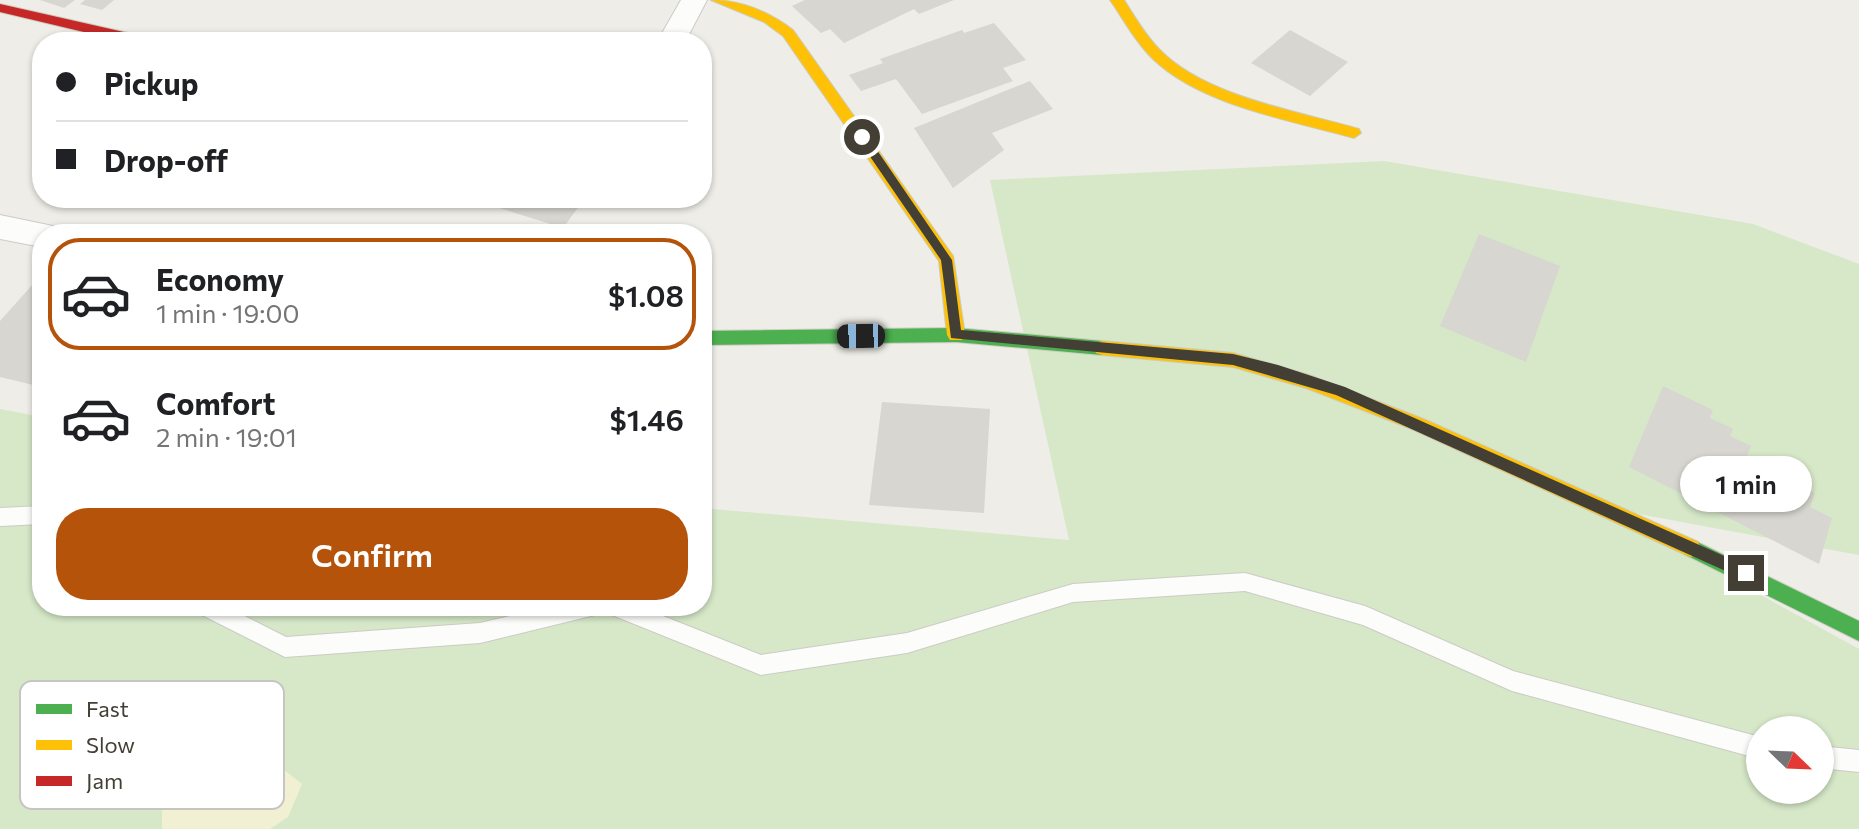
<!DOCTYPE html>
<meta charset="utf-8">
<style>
body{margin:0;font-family:Commissioner,sans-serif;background:#f6f6f6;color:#202124;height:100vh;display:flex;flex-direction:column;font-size:30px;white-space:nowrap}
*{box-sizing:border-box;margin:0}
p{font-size:26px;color:#757577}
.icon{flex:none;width:44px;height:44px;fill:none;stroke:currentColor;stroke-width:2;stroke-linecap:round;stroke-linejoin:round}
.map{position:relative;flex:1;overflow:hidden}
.details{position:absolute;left:32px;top:224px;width:680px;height:392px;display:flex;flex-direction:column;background:#fff;border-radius:32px;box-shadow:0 2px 6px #0004}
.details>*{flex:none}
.hud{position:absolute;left:32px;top:32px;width:680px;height:176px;border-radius:32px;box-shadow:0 2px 6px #0004;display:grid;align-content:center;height:176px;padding:0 24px;background:#fff}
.needle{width:52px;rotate:113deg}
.controls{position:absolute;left:1746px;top:716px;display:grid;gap:16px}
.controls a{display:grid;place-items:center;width:88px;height:88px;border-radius:50%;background:#fff;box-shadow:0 2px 6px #0004;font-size:40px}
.end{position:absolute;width:36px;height:36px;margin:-18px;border:10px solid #433f34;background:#fff;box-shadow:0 0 0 4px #fff}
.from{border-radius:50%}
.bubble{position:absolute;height:56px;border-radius:28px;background:#fff;box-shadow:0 2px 6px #0004;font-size:26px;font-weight:600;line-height:56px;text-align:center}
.car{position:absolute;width:24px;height:48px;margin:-24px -12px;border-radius:10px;box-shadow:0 0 6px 2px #0007;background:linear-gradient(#222 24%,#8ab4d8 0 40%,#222 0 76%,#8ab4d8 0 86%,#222 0)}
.hud b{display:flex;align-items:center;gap:28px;height:76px;font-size:30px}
.hud b+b{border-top:2px solid #e0e0e0}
.hud i{width:20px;height:20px;background:#202124}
ul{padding:14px 0 0;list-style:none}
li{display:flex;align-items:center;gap:24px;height:112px;margin:0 16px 12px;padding:0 8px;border:4px solid transparent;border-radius:32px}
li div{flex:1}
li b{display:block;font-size:30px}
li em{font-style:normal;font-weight:600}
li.on{border-color:#b45309}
li>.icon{width:72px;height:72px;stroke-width:1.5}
.cta{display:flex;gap:16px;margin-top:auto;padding:16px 24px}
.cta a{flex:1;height:92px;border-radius:32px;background:#b45309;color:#fff;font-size:32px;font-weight:600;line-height:92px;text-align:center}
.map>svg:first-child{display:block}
.green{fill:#d6e8c8;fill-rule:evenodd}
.sand{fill:#f2f0d2}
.building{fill:#d7d6d0}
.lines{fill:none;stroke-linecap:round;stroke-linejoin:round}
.lane-casing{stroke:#cccbc5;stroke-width:2}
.street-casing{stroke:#cccbc5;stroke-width:2}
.fast-casing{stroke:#ccccbf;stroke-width:2}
.slow-casing{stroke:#ccccbf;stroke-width:2}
.jam-casing{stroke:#ccccbf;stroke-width:2}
.lane{fill:#fcfcfb;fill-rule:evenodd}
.street{fill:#fcfcfb;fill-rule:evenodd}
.fast{fill:#4caf50;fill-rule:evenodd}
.slow{fill:#ffc107;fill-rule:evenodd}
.jam{fill:#c62828;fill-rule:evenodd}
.route{fill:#433f34}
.key{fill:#fff;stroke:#c7c5c2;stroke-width:2}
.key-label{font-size:22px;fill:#433f34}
</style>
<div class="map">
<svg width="1859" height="829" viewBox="0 0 1859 829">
<rect width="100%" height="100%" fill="#eeede7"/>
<path class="green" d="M1384,161L1753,224L1859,264V555L1601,507L1859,649V829H0V409L42,417V606H702V508L1069,540L990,180ZM1760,730H1820V790H1760Z"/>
<path class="sand" d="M227,766L246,782L283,769L302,784L288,817L270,829H162V806L194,772Z"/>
<path class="building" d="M40,0H75L64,8Z
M85,0H114L102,10L80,4Z
M805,0H954L919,14L914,9L844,43L830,29L821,33L792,6Z
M994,23L1026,60L1003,68L1013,81L922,114L896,79L861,91L849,75L883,63L880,59L962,30L964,33Z
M1290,30L1348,62L1310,96L1251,63Z
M1030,81L1053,109L992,133L1004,150L953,188L914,128Z
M468,198H585L563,228Z
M1479,234L1560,266L1526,362L1440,326Z
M42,274V387L0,377V321Z
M1663,386L1713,410L1710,418L1733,429L1730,436L1751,446L1746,459L1815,493L1810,507L1832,518L1819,564L1629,467Z
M882,402L990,409L984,513L869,505Z"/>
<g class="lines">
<g class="lane-casing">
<path id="lane" d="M42,506V524L0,526V508Z
M1245,573L1365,606L1513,671L1760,737V759L1512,691L1363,625L1245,591L1073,602L907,653L761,675L607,613L604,607L602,613L595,615L480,643L285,657L198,613L195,606H225L286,637L480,623L554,606H638L761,655L907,633L1073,584Z
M1820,746L1859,750V772L1820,768Z"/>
</g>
<g class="street-casing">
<path id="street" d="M681,0H707L685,42H657Z
M0,215L53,226L58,234H42V247L0,239Z"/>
</g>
<g class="fast-casing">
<path id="fast" d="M956,328L1102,341L1108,343L1111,348L1108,353L1102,355L956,342L702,345V331Z
M1691,539L1859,621V641L1684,554L1681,548L1684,542Z"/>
</g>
<g class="slow-casing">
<path id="slow" d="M711,0C742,0 769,12 793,30L953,256L965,335L962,340H950L947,335L939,261L783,36L764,22Z
M1110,0H1124C1135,17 1145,35 1160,50C1206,97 1298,111 1359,129L1361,133L1354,138C1291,120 1203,106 1154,60C1136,43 1124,20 1110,0Z
M1102,341L1233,353L1309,375L1426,420L1698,542L1701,548L1698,554L1691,557L1684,554L1414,430L1306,388L1233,367L1102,355L1096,353L1093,348L1096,343Z"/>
</g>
<g class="jam-casing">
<path id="jam" d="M0,4L146,37L153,42H126L0,12Z"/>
</g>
<use href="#lane" class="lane"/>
<use href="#street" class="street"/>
<use href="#fast" class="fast"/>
<use href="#slow" class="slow"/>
<use href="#jam" class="jam"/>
</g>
<path class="route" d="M862,133L866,134L952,260L961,330L1233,354L1278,365L1345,387L1751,568V578H1741L1336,395L1233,365L951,338L941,260L858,139V134Z"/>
<rect x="20" y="681" width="264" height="128" rx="12" class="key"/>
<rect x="36" y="704" width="36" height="10" fill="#4caf50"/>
<rect x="36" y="740" width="36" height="10" fill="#ffc107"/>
<rect x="36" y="776" width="36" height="10" fill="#c62828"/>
<g class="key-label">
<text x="86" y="717">Fast</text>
<text x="86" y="753">Slow</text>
<text x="86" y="789">Jam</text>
</g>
</svg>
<div class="controls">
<a><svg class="needle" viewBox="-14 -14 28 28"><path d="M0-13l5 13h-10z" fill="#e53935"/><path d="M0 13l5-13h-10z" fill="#757577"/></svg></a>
</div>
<i class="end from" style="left:862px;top:137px"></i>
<i class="end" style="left:1746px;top:573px"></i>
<div class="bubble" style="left:1680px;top:456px;width:132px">1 min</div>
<i class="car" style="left:861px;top:336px;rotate:269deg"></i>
<div class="hud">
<b><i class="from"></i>Pickup</b>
<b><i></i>Drop-off</b>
</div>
<section class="details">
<ul>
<li class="on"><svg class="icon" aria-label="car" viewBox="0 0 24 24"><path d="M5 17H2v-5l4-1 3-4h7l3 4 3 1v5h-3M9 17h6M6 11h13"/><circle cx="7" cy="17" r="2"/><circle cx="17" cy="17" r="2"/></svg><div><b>Economy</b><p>1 min · 19:00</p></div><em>$1.08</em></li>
<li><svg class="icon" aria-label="car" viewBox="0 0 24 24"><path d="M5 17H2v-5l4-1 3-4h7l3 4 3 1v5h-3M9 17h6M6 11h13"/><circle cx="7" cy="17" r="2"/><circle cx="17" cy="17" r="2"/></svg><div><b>Comfort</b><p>2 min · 19:01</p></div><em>$1.46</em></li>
</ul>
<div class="cta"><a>Confirm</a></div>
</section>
</div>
